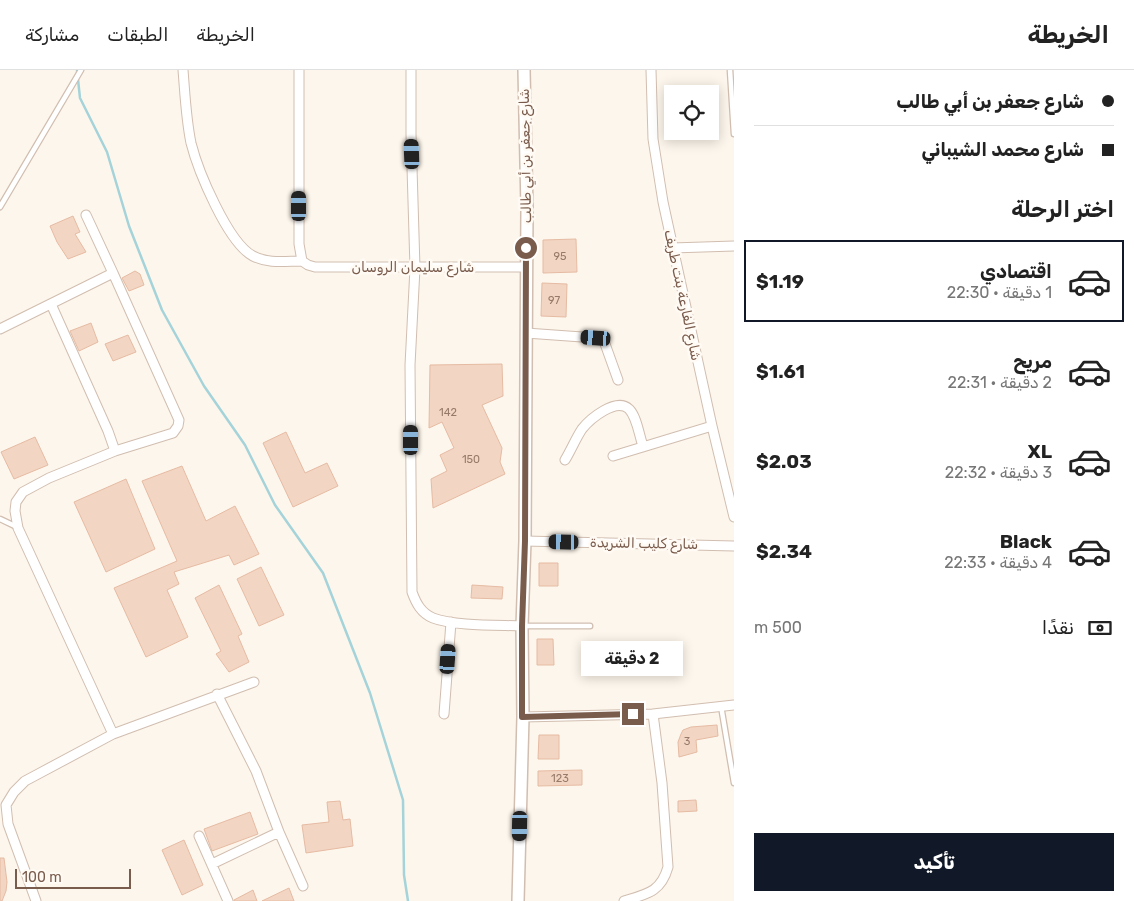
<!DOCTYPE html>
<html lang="ar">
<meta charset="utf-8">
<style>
body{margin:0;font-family:Rubik,Vazirmatn,sans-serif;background:#f6f6f6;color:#222;direction:rtl;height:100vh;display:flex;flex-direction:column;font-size:19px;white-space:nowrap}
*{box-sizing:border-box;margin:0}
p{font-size:16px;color:#767676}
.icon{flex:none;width:28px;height:28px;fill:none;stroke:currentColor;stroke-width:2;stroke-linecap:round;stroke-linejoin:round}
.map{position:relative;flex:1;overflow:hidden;direction:ltr}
.side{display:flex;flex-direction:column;background:#fff;width:400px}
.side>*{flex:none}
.guide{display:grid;align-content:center;height:110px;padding:0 20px;background:#fff}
.fabs{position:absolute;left:664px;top:15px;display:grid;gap:10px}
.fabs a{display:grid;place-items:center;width:55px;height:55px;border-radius:0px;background:#fff;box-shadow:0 2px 12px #0003;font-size:25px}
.scale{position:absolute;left:15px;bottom:12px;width:116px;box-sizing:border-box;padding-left:5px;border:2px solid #7a5c4d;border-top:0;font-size:14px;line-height:18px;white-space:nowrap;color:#7a5c4d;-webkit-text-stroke:4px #fffaf3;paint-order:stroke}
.end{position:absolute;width:22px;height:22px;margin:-11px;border:6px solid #7a5c4d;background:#fff;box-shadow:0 0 0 2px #fff}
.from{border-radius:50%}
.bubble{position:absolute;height:35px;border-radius:0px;background:#fff;box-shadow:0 2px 12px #0003;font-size:16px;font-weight:700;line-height:35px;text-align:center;direction:rtl}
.car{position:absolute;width:15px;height:30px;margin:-15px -8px;border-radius:6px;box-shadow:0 0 4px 1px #0007;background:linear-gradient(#222 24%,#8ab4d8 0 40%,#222 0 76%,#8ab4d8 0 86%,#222 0)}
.guide b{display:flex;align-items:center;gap:18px;height:48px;font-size:19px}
.guide b+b{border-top:1px solid #e0e0e0}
.guide i{width:12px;height:12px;background:#222}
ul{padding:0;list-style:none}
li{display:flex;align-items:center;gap:15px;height:82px;margin:0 10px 8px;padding:0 10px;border:2px solid transparent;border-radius:0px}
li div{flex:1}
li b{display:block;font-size:19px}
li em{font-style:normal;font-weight:700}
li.current{border-color:#111827}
li>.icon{width:45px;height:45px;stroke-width:1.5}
h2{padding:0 20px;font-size:22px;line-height:60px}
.pay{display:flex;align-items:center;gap:12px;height:55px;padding:0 20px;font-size:19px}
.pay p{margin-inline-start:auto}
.primary-button{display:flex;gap:10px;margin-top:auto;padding:10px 20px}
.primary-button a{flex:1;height:58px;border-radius:0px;background:#111827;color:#fff;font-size:20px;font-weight:700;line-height:58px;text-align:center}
header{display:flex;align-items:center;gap:30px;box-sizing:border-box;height:70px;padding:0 25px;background:#fff;border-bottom:1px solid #e0e0e0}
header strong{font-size:24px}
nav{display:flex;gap:28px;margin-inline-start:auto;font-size:18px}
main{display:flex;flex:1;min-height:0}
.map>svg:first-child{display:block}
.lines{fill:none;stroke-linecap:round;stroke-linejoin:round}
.stream{stroke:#a5d3da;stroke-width:2.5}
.building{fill:#f3d5c3;stroke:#e6bba3}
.service-casing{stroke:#d1beb0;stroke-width:7}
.minor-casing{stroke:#d1beb0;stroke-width:11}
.tertiary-casing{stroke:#d1beb0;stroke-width:14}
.service{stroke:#fff;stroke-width:4.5}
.minor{stroke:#fff;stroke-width:9}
.tertiary{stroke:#fff;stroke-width:11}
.route{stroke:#7a5c4d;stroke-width:6}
.labels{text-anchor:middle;stroke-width:5;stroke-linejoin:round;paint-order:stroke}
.number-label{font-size:11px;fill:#987a6a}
.street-label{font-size:14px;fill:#7a5c4d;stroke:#fffaf3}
</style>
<header>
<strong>الخريطة</strong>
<nav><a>الخريطة</a><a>الطبقات</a><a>مشاركة</a></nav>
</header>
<main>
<section class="side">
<div class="guide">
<b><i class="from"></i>شارع جعفر بن أبي طالب</b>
<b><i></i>شارع محمد الشيباني</b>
</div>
<h2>اختر الرحلة</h2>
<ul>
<li class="current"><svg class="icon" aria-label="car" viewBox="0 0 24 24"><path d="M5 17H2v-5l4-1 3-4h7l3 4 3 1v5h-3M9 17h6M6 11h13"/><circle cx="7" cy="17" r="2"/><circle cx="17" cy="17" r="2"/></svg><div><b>اقتصادي</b><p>1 دقيقة · 22:30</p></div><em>$1.19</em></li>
<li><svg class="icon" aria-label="car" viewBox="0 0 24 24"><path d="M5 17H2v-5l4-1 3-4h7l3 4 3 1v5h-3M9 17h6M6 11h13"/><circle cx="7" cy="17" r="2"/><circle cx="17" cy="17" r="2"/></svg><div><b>مريح</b><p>2 دقيقة · 22:31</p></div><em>$1.61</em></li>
<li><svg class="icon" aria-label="car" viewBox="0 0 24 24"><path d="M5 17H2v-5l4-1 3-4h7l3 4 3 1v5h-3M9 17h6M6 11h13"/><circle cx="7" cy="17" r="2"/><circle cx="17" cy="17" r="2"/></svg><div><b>XL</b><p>3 دقيقة · 22:32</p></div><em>$2.03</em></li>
<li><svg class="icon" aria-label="car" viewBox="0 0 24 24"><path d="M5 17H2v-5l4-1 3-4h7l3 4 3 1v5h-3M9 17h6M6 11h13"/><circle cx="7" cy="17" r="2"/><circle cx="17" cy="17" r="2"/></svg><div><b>Black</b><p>4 دقيقة · 22:33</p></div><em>$2.34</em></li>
</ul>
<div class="pay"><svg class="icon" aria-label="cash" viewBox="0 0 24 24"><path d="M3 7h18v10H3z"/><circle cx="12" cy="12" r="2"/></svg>نقدًا<p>500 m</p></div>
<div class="primary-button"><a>تأكيد</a></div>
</section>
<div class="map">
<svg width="734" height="831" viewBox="0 0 734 831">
<rect width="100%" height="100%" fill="#fdf6ec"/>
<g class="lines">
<path class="stream" d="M77,0L80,28L107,82L129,156L162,240L204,316L245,375L275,435L323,503L370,623L403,730L404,805L408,831"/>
</g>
<path class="building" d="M73,146L80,162L75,164L86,182L68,189L57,172L50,156Z
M576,169L577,202L543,203V170Z
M135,201L140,204L144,215L129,221L122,208Z
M542,213L567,214L566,247L541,246Z
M91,253L98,272L79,281L70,261Z
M128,265L136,282L113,291L105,274Z
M502,294L503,326L482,335L502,378L500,392L505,404L433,438L431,409L447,401L440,385L454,378L442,352L429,358L430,295Z
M286,362L305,403L327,393L338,416L293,437L263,373Z
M35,367L48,395L14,409L1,382Z
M182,396L206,451L235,436L259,484L234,495L229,485L174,502L179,514L167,520L188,567L146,587L114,518L177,491L142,411Z
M126,409L155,479L106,502L74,432Z
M539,493H558V516H539Z
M261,497L284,545L259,556L237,509Z
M219,515L242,564L238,566L249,592L229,602L216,584L221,581L195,528Z
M472,515L503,517L502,529L471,528Z
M537,569H553L554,595H537Z
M717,655L718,666L696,670L697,682L679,687L678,672L681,664L683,660L691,657Z
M539,665H559V689H538Z
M582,700V715L538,716V701Z
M696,730L697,741L678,742V731Z
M340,731L343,750L350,749L353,776L306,783L302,755L329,752L327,732Z
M250,742L258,764L212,781L204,759Z
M184,770L203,815L182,825L162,780Z
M0,788H4L7,812L6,821L2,831H0Z
M289,818L294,831H262Z
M253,820L257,831H234V830Z"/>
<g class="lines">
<g class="service-casing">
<path id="service" d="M730,0L734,64
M0,137L81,0
M0,449L17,457
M524,556H590
M721,636L734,713"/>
</g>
<g class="minor-casing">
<path id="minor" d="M183,0C185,24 186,49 191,73C198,101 228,173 253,186C268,194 286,191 302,191
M299,0V174L302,191
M411,0V64L415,198L410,295L412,522C416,533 421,543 433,548C453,556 499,555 522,556
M651,0L653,69L663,132L712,356L734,447
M672,178L734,176
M302,191L308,195L315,197H526
M113,203L179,350L178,356L173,363L115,381
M51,234L108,361L115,381L49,408L23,422L16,432L15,441L18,458L113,664
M0,259L113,203L86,145
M526,263L596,268L604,271L618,310
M613,386L712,356
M565,390C571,380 576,368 582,359C590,349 616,327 629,339C637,347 639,365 643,376
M525,471L734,476
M217,624L256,701L279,762L303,816
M444,644L451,552
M523,647L653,644L734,635
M199,766L228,831
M212,794L279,762
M36,831L8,754L6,735L14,722L25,711L40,703L113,664L254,612
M624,831C647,824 661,822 668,797L662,713L653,644"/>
</g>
<g class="tertiary-casing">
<path id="tertiary" d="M518,831L523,647L522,556L525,471L527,139L524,0"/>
</g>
<use href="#service" class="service"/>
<use href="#minor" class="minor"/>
<use href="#tertiary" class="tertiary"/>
</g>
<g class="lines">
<path class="route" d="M526,178L525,471L522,556V647L633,644"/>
</g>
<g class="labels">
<g class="number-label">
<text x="560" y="190">95</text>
<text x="554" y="234">97</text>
<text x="448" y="346">142</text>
<text x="471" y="393">150</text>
<text x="687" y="675">3</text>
<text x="560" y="712">123</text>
</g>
<g class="street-label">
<text transform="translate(525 86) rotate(-91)" y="5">شارع جعفر بن أبي طالب</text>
<text x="413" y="202">شارع سليمان الروسان</text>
<text transform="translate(683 225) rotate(78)" y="5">شارع الفارعة بنت طريف</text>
<text transform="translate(644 473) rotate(1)" y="5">شارع كليب الشريدة</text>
</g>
</g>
</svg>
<div class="fabs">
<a><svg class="icon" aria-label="locate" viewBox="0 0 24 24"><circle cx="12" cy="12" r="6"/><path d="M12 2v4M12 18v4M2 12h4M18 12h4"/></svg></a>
</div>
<div class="scale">100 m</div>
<i class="end from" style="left:526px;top:178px"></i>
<i class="end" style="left:633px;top:644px"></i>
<div class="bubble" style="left:581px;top:571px;width:102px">2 دقيقة</div>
<i class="car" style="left:412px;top:84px;rotate:358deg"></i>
<i class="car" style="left:299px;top:136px;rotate:0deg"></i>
<i class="car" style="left:596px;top:268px;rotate:274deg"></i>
<i class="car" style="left:411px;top:370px;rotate:0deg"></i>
<i class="car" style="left:564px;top:472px;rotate:271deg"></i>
<i class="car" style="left:448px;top:589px;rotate:4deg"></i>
<i class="car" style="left:520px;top:756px;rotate:181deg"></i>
</div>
</main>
